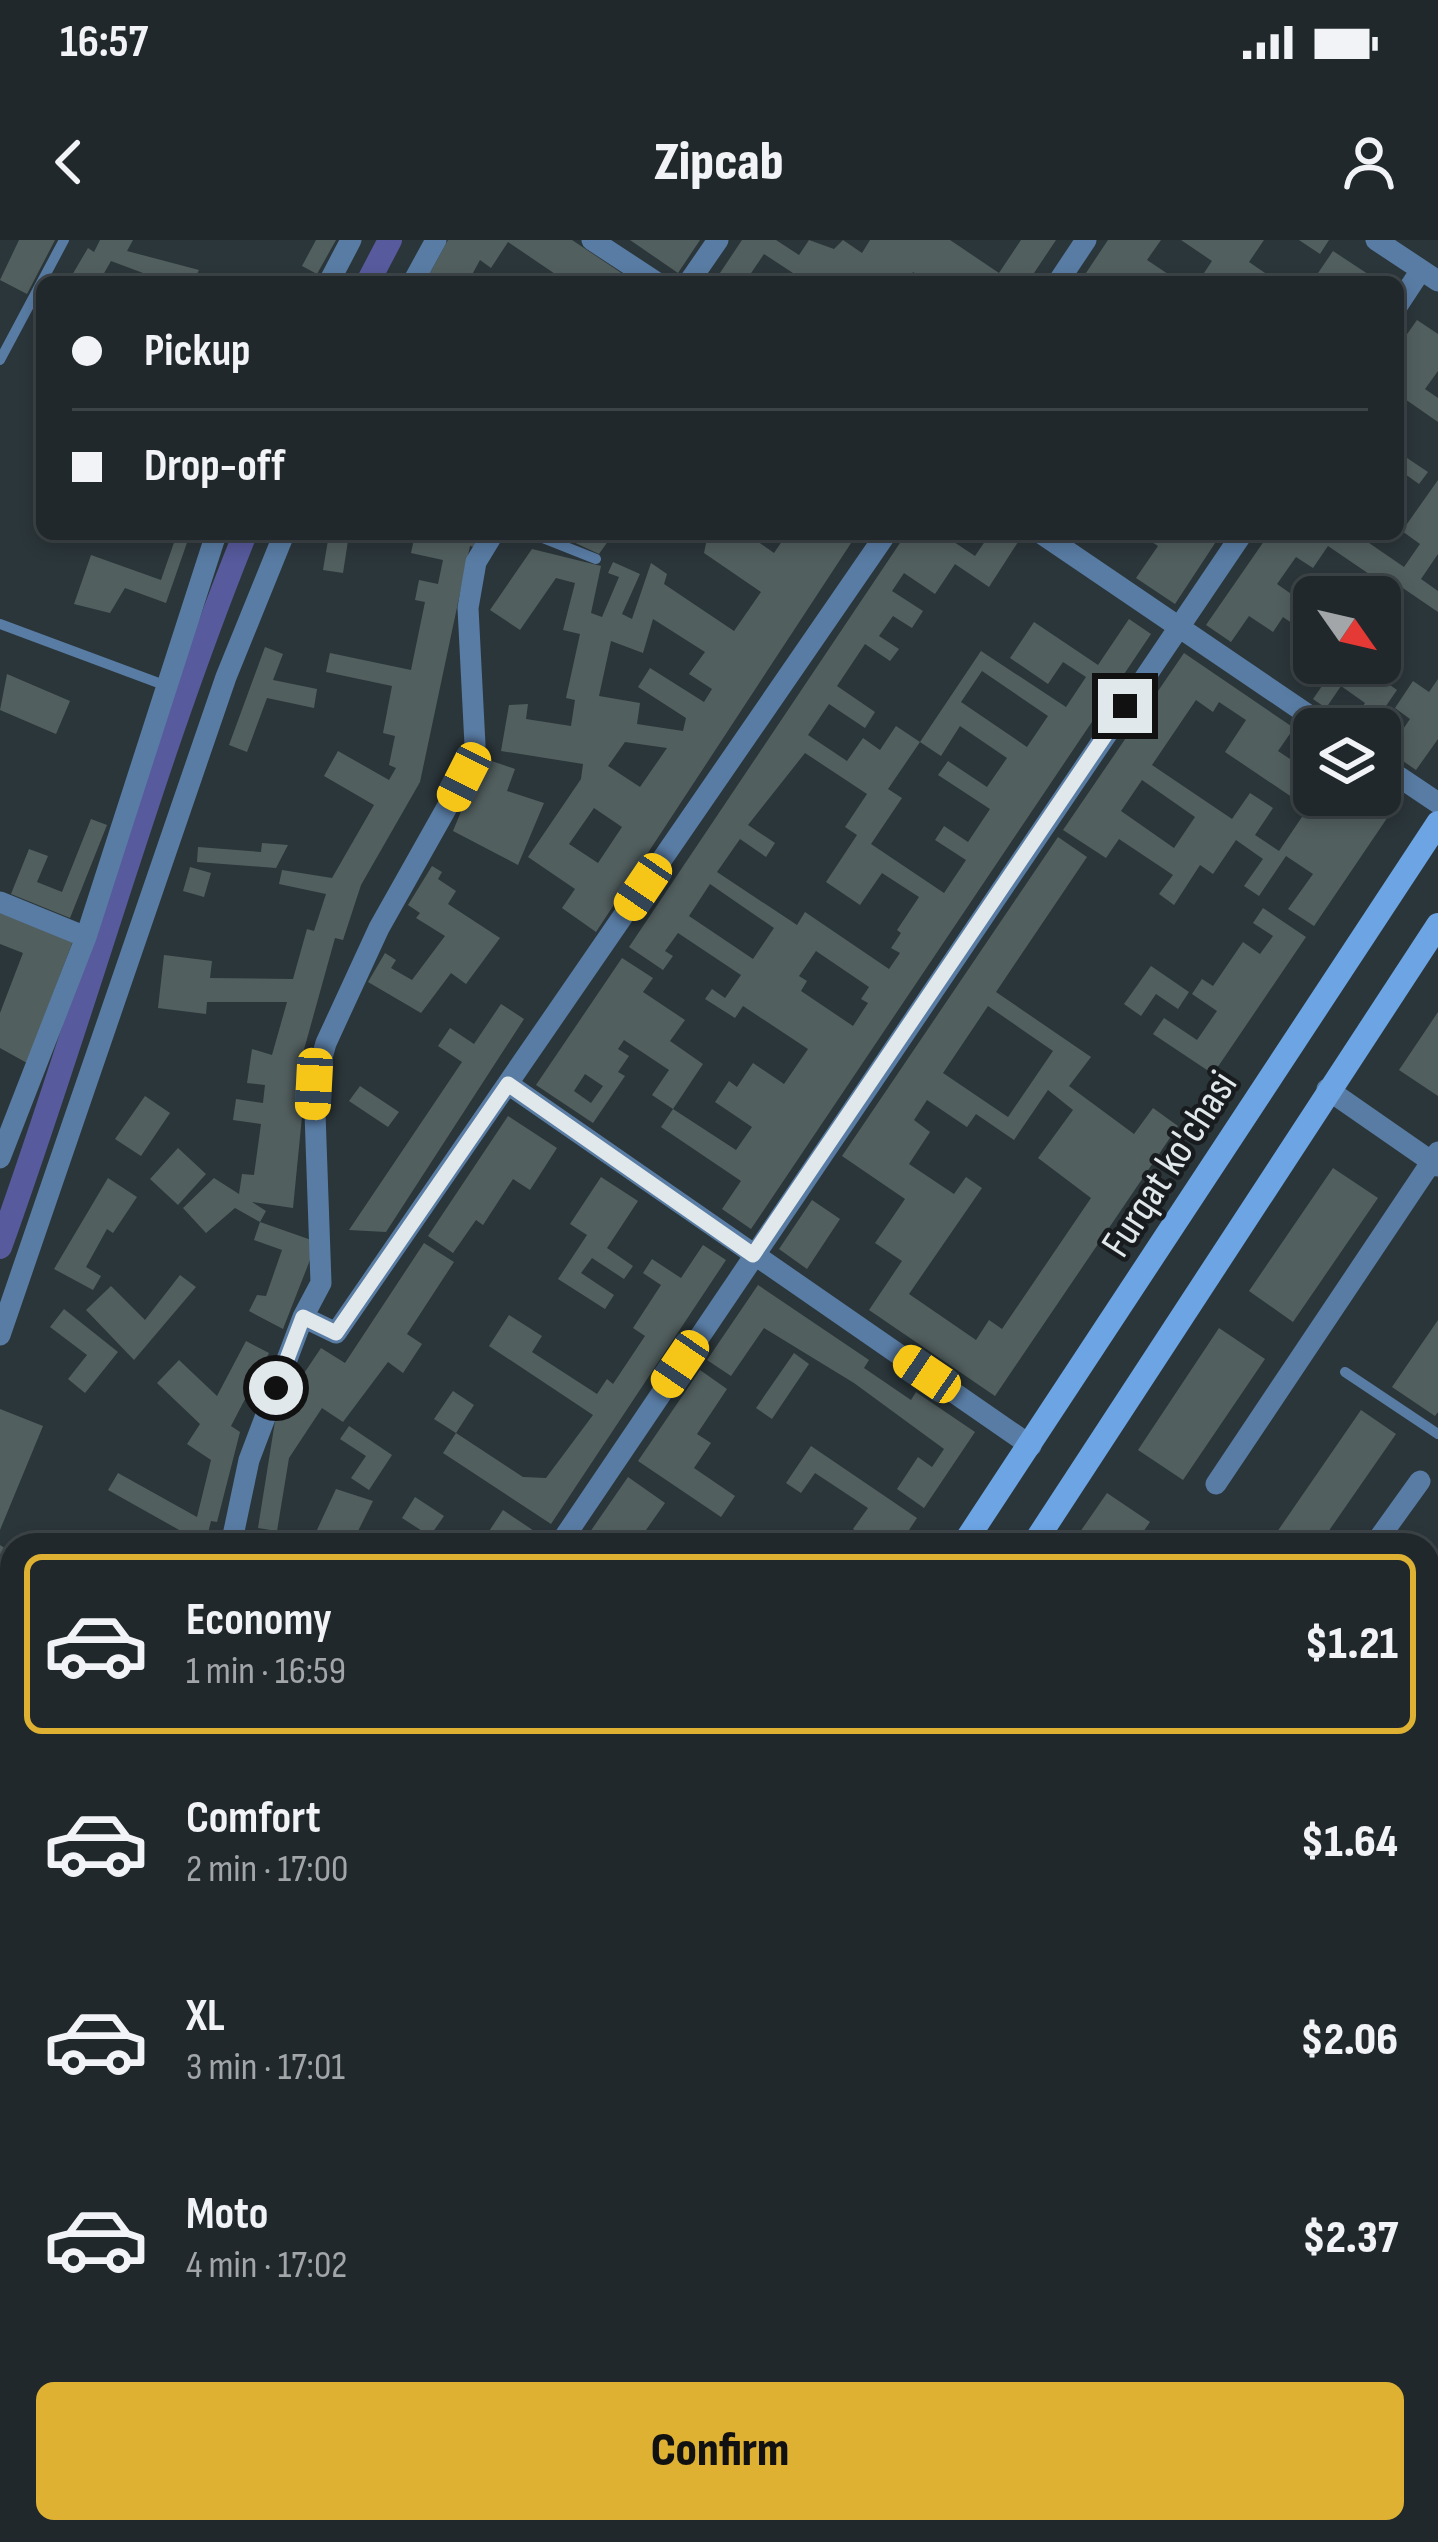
<!DOCTYPE html>
<meta charset="utf-8">
<style>
body{margin:0;font-family:"Sofia Sans Condensed",sans-serif;background:#2d3438;color:#f1f3f6;height:100vh;display:flex;flex-direction:column;font-size:45px;white-space:nowrap}
*{box-sizing:border-box;margin:0}
p{font-size:39px;color:#a2a6a9}
.icon{flex:none;width:66px;height:66px;fill:none;stroke:currentColor;stroke-width:2;stroke-linecap:round;stroke-linejoin:round}
.map{position:relative;flex:1;overflow:hidden}
.details{position:absolute;left:0px;top:1293px;width:1440px;height:1011px;display:flex;flex-direction:column;background:#20282c;border-radius:36px 36px 0 0;box-shadow:0 6px 18px #0003,0 0 0 3px #3d4448}
.details>*{flex:none}
.hud{position:absolute;left:36px;top:36px;width:1368px;height:264px;border-radius:18px;box-shadow:0 6px 18px #0003,0 0 0 3px #3d4448;display:grid;align-content:center;height:264px;padding:0 36px;background:#20282c}
.needle{width:78px;rotate:124deg}
.buttons{position:absolute;left:1293px;top:336px;display:grid;gap:24px}
.buttons a{display:grid;place-items:center;width:108px;height:108px;border-radius:18px;background:#20282c;box-shadow:0 6px 18px #0003,0 0 0 3px #3d4448;font-size:60px}
.end{position:absolute;width:54px;height:54px;margin:-27px;border:15px solid #e1e8eb;background:#111;box-shadow:0 0 0 6px #111}
.from{border-radius:50%}
.car{position:absolute;width:36px;height:72px;margin:-36px -18px;border-radius:15px;box-shadow:0 0 9px 3px #0007;background:linear-gradient(#f5c518 24%,#345 0 40%,#f5c518 0 76%,#345 0 86%,#f5c518 0)}
.hud b{display:flex;align-items:center;gap:42px;height:114px;font-size:45px}
.hud b+b{border-top:3px solid #3d4448}
.hud i{width:30px;height:30px;background:#f1f3f6}
ul{padding:21px 0 0;list-style:none}
li{display:flex;align-items:center;gap:36px;height:180px;margin:0 24px 18px;padding:0 12px;border:6px solid transparent;border-radius:18px}
li div{flex:1}
li b{display:block;font-size:45px}
li em{font-style:normal;font-weight:800}
li.on{border-color:#deb133}
li>.icon{width:108px;height:108px;stroke-width:1.5}
.cta{display:flex;gap:24px;margin-top:auto;padding:24px 36px}
.cta a{flex:1;height:138px;border-radius:18px;background:#deb133;color:#111;font-size:48px;font-weight:800;line-height:138px;text-align:center}
.status{display:flex;justify-content:space-between;align-items:center;height:84px;padding:0 60px;background:#20282c;direction:ltr}
.status svg{height:33px;fill:currentColor}
header{display:flex;justify-content:space-between;align-items:center;height:156px;padding:0 36px;background:#20282c;font-size:54px;font-weight:800}
.map>svg:first-child{display:block}
.lines{fill:none;stroke-linecap:round;stroke-linejoin:round}
.canal{stroke:#575a9c;stroke-width:24}
.building{fill:#525f5f;fill-rule:evenodd}
.service{stroke:#597ca4;stroke-width:10}
.minor{stroke:#597ca4;stroke-width:21}
.secondary{stroke:#6ca4e4;stroke-width:24}
.route{stroke:#e1e8eb;stroke-width:15}
.labels{text-anchor:middle;stroke-width:9;stroke-linejoin:round;paint-order:stroke}
.street-label{font-size:42px;fill:#e1e8eb;stroke:#181c1e}
</style>
<div class="status"><b>16:57</b><svg viewBox="0 0 49 12"><path d="M0 12V9h3v3zM5 12V6h3v6zM10 12V3h3v9zM15 12V0h3v12zM26 1h20v11H26zM47 4h2v5h-2z"/></svg></div>
<header><svg class="icon" aria-label="back" viewBox="0 0 24 24"><path d="M15 5l-7 7 7 7"/></svg>Zipcab<svg class="icon" aria-label="person" viewBox="0 0 24 24"><circle cx="12" cy="8" r="4"/><path d="M4 21q1-7 8-7t8 7"/></svg></header>
<div class="map">
<svg width="1438" height="2302" viewBox="0 0 1438 2302">
<rect width="100%" height="100%" fill="#2b363a"/>
<g class="lines">
<path class="canal" d="M368,42L390,0
M0,1007C85,771 151,527 245,294"/>
</g>
<path class="building" d="M19,0H55L27,54L0,40Z
M100,0H133L127,11L199,30L193,42H167L111,21L99,42H68L88,8L94,12Z
M316,0H336L317,34L302,26Z
M448,0H572L635,42H567L508,2L491,28L480,20L468,42H425Z
M630,0H700L678,33Z
M742,0H776L799,15L809,0L834,9L843,0L862,13L870,0H950L999,33L1021,0H1056L1028,42H928L913,32L907,42H791L796,35L764,14L745,42H714Z
M1108,0H1161L1147,20L1180,42H1080Z
M1181,0H1264L1249,22L1278,42H1198L1212,21Z
M1299,0H1329L1320,14Z
M1333,11L1380,42H1312Z
M1417,80L1438,94V131L1425,149L1438,158V182L1402,157L1398,163V107Z
M1398,212L1428,232L1419,244L1398,229Z
M1438,240V314L1421,339L1438,351V372L1394,342L1380,362V357H1357L1372,336L1328,306L1313,328L1296,317L1277,344L1314,370V398L1283,377L1273,392L1249,376L1231,402L1206,385L1269,294H1356L1404,327L1420,304L1402,291Z
M177,294H190L166,363L125,348L110,373L74,364L91,315L161,340Z
M303,294H349L343,333L323,330L328,300Z
M430,294H481L478,308L470,306L420,542L361,645L343,700L335,698L300,824L307,826L293,968L252,962L266,971L260,982L235,968L206,993L183,968L214,938L239,954L242,934L254,935L261,884L233,880L236,859L263,863L265,845L247,843L252,809L272,815L287,762H207L206,774L158,768L164,715L212,721L210,738L293,739L307,689L314,691L326,654L279,644L282,630L332,638L374,565L324,536L338,511L389,540L396,528L389,525L395,496L383,493L392,446L326,432L330,413L411,430L425,362L415,360L419,340L438,344L443,320L411,313L415,295Z
M556,294H613L599,314Z
M708,294H747L774,313L787,294H857L596,692L562,668L575,649L528,617L581,539L583,524L501,511L509,465L528,464L526,479L571,486L575,460L566,458L580,394L563,390L575,343L556,338L520,390L490,370L532,309L601,326L591,373L602,377L619,337L608,333L613,322L640,334L622,374L632,379L651,323L667,334L664,344L734,391L761,352L704,313ZM653,379L705,412L689,434L712,449L704,462L650,428L638,447L686,478L683,491L637,484L640,463L599,456L611,401L643,413ZM625,502L667,508L640,547L608,526ZM594,568L622,587L598,623L569,604Z
M906,294H942L975,316L990,294H1007L1018,302L989,347L955,324L935,354L904,333L892,351L923,371L912,388L893,376L879,396L899,409L890,421L865,404L837,446L875,472L865,488L829,464L808,495L847,521L863,498L880,510L896,486L920,502L888,549L902,558L871,604L944,653L966,620L935,600L944,586L968,602L990,569L938,535L948,521L987,547L1007,518L960,486L941,516L920,502L981,411L1066,467L1086,437L1063,422L1048,444L1010,418L1034,382L1098,425L1129,379L1151,394L751,989L722,969L741,941L661,887L673,869L736,910L752,887L715,862L729,841L737,847L753,823L784,844L808,809L743,766L735,778L705,759L712,749L725,758L741,735L678,693L665,711L673,716L663,730L629,707ZM982,431L1048,476L1027,507L961,462ZM805,513L867,554L845,587L857,595L826,642L860,665L882,633L919,657L897,690L901,693L891,708L900,713L889,729L805,672L797,685L717,632L740,599L766,617L775,603L748,585ZM710,644L774,688L753,719L689,676ZM816,711L869,747L861,759L868,763L853,786L801,751L807,741L799,736Z
M1140,294L1178,296L1221,294L1175,364L1136,338L1158,306Z
M265,407L283,414L273,440L317,449L314,468L267,458L247,512L229,505Z
M1184,413L1294,488L1278,511L1314,535V555H1326L1351,572L1362,555H1380V546L1400,559L1314,686L1288,669L1313,634L1286,616L1259,656L1244,646L1263,619L1236,600L1213,634L1200,625L1174,665L1159,654L1173,635L1119,599L1106,618L1063,590ZM1196,460L1213,472L1219,462L1246,480L1225,512L1308,568L1279,611L1255,595L1273,568L1250,553L1232,579L1152,525ZM1142,540L1195,577L1174,608L1121,571Z
M1338,423H1359L1397,450L1370,489L1350,484L1365,463L1341,446L1326,468L1313,459Z
M7,434L70,461L56,494L0,470Z
M1438,439V499L1416,530L1380,505V491L1395,501L1410,479L1395,468L1413,441L1429,452Z
M483,518L515,529L507,551L544,563L518,625L453,591Z
M91,579L107,585L70,678L11,654L29,609L48,616L37,642L62,652Z
M1058,597L1087,617L996,752L1091,817L1069,846L1134,894L1153,868L1178,886L995,1156L869,1070L902,1021L875,1003L905,959L842,916ZM988,766L1053,811L1008,877L943,833ZM1048,850L1073,870L1038,918L1091,958L1002,1089L989,1080L976,1100L909,1054L982,948L966,937L954,954L909,924L930,892L914,880L927,860L967,887L976,874L1014,900Z
M262,603L288,605L276,628L197,622L198,607L261,612Z
M432,626L442,632L438,639L456,651L448,664L500,698L466,744L451,733L421,773L368,742L385,713L396,720L391,728L412,740L445,696L416,678L420,673L408,665Z
M190,627L211,633L204,657L183,651Z
M1263,668L1306,697L1213,834L1153,794L1164,778L1197,800L1217,771L1192,754L1202,739L1213,746L1243,702L1260,714L1273,696L1253,683Z
M0,673L73,701L27,823L0,808V773L23,713L0,704Z
M622,718L653,738L643,752L685,780L670,801L703,824L673,869L652,855L669,830L624,800L618,809L629,816L618,832L625,836L593,883L536,845ZM585,834L603,846L591,863L574,851Z
M1151,726L1189,752L1178,769L1156,754L1141,776L1124,764Z
M501,764L524,779L386,992L349,990L462,822L438,806L450,788L474,804Z
M1438,772V856L1399,830Z
M360,846L399,872L388,887L349,861Z
M145,856L170,873L141,916L115,899Z
M508,876L557,908L530,950L513,939L483,985L476,980L453,1013L428,996Z
M178,908L206,934L178,965L150,939Z
M1333,928L1378,958L1293,1082L1249,1051Z
M601,937L638,961L607,1008L633,1026L624,1039L592,1018L581,1033L614,1055L605,1069L558,1039L587,995L570,984Z
M108,938L137,957L113,993L107,989L86,1027L101,1036L93,1050L54,1029Z
M812,960L840,979L807,1029L779,1009Z
M260,982L317,1002L283,1089L249,1071L257,1055L266,1056L282,1010L254,1000Z
M424,1003L454,1022L407,1094L422,1104L403,1133L388,1122L343,1182L322,1168L289,1218L277,1291L258,1288L276,1175L321,1108L345,1123Z
M703,1005L726,1020L551,1284L443,1213L456,1193L523,1237L546,1238L593,1175L489,1106L509,1075L542,1096L532,1112L597,1154L607,1139L613,1144L645,1096L633,1088L661,1045L643,1033L652,1019L681,1038Z
M180,1035L196,1047L134,1120L86,1070L111,1046L145,1080Z
M758,1045L869,1120L864,1128L911,1160L916,1152L975,1192L924,1268L897,1249L918,1217L932,1227L944,1209L854,1143L764,1088L731,1136L707,1120Z
M64,1069L118,1112L85,1153L68,1139L87,1115L50,1087Z
M1438,1080V1172L1435,1176L1392,1147Z
M1219,1088L1265,1119L1183,1240L1138,1210Z
M246,1101L269,1113L231,1186L240,1192L217,1282L211,1281L205,1305H178L181,1291L108,1250L118,1233L197,1277L211,1220L187,1204L200,1184L157,1143L179,1120L217,1156Z
M794,1113L809,1124L772,1179L756,1168Z
M700,1130L727,1149L697,1194L711,1203L694,1228L735,1256L721,1277L638,1221Z
M453,1151L474,1165L456,1193L434,1179Z
M0,1169L43,1186L0,1290Z
M1361,1170L1396,1194L1319,1305H1268Z
M349,1186L392,1215L369,1250L351,1238L366,1216L340,1199Z
M811,1206L917,1278L899,1305H861L866,1297L853,1289L868,1268L815,1233L801,1253L786,1243Z
M628,1237L665,1263L646,1290L668,1305H581Z
M336,1249L373,1261L351,1305H310Z
M1107,1253L1150,1282L1134,1305H1071Z
M415,1257L444,1276L430,1296L402,1278Z
M503,1270L543,1297L538,1305H480Z
M0,1305L12,1313L0,1331Z
M1438,1381V1412L1428,1405Z
M0,1391L12,1396V1419L0,1414Z
M1428,1451L1438,1457V1479L1428,1494Z
M12,1578V1630L0,1625V1584Z
M1438,1728V1824L1428,1817V1743Z
M0,1921L12,1929V1979L0,1971Z
M1438,2027V2095L1428,2100V2032Z
M0,2045L11,2052L5,2059L12,2064V2114L0,2106Z
M0,2234L12,2242V2292H61L55,2302H0Z
M104,2292H127L142,2302H100Z
M405,2292H409L424,2302H398Z
M645,2292H669L665,2302H640Z
M903,2292H909L923,2302H895Z
M1334,2292H1354L1347,2302H1327Z"/>
<g class="lines">
<path class="service" d="M0,120L64,0
M533,294L596,319
M0,384L164,445
M1345,1132L1438,1194
M1254,2302L1260,2292"/>
<path class="minor" d="M592,0L656,42
M1376,0L1438,41
M329,42L351,0
M413,42L436,0
M689,42L718,0
M1058,42L1086,0
M1398,65L1421,30
M1042,294L1329,489
M1380,524L1438,563
M0,662L86,697
M508,844L1031,1206
M1327,849L1438,926
M0,918L86,697L216,294
M303,1077L336,1093L886,294
M0,1095L226,437L284,294
M1216,1244L1438,912
M231,1305L249,1220L303,1077L321,1043L314,845L326,803L379,688L464,537L475,505L468,368L476,322L493,294
M559,1305L1242,294
M1374,1305L1420,1241
M1428,1363L1438,1349
M1428,1565L1438,1572
M1428,1726L1438,1711
M1428,1897L1438,1885
M1428,1916L1438,1913
M76,2302L80,2292"/>
<path class="secondary" d="M963,1305L1438,583
M1033,1305L1438,685
M1428,2133L1438,2140
M0,2163L12,2172
M1428,2181L1438,2187
M219,2292L239,2302
M293,2302L299,2292
M343,2302L355,2292"/>
</g>
<g class="lines">
<path class="route" d="M276,1148L303,1077L336,1093L508,844L753,1015L1125,466"/>
</g>
<g class="labels">
<g class="street-label">
<text transform="translate(1168 923) rotate(-57)" y="15">Furqat ko'chasi</text>
</g>
</g>
</svg>
<div class="buttons">
<a><svg class="needle" viewBox="-14 -14 28 28"><path d="M0-13l5 13h-10z" fill="#e53935"/><path d="M0 13l5-13h-10z" fill="#a2a6a9"/></svg></a>
<a><svg class="icon" aria-label="layers" viewBox="0 0 24 24"><path d="M12 4l9 5-9 5-9-5zM3 14l9 5 9-5"/></svg></a>
</div>
<i class="end from" style="left:276px;top:1148px"></i>
<i class="end" style="left:1125px;top:466px"></i>
<i class="car" style="left:464px;top:537px;rotate:207deg"></i>
<i class="car" style="left:643px;top:647px;rotate:214deg"></i>
<i class="car" style="left:314px;top:844px;rotate:183deg"></i>
<i class="car" style="left:680px;top:1124px;rotate:214deg"></i>
<i class="car" style="left:927px;top:1134px;rotate:304deg"></i>
<div class="hud">
<b><i class="from"></i>Pickup</b>
<b><i></i>Drop-off</b>
</div>
<section class="details">
<ul>
<li class="on"><svg class="icon" aria-label="car" viewBox="0 0 24 24"><path d="M5 17H2v-5l4-1 3-4h7l3 4 3 1v5h-3M9 17h6M6 11h13"/><circle cx="7" cy="17" r="2"/><circle cx="17" cy="17" r="2"/></svg><div><b>Economy</b><p>1 min · 16:59</p></div><em>$1.21</em></li>
<li><svg class="icon" aria-label="car" viewBox="0 0 24 24"><path d="M5 17H2v-5l4-1 3-4h7l3 4 3 1v5h-3M9 17h6M6 11h13"/><circle cx="7" cy="17" r="2"/><circle cx="17" cy="17" r="2"/></svg><div><b>Comfort</b><p>2 min · 17:00</p></div><em>$1.64</em></li>
<li><svg class="icon" aria-label="car" viewBox="0 0 24 24"><path d="M5 17H2v-5l4-1 3-4h7l3 4 3 1v5h-3M9 17h6M6 11h13"/><circle cx="7" cy="17" r="2"/><circle cx="17" cy="17" r="2"/></svg><div><b>XL</b><p>3 min · 17:01</p></div><em>$2.06</em></li>
<li><svg class="icon" aria-label="car" viewBox="0 0 24 24"><path d="M5 17H2v-5l4-1 3-4h7l3 4 3 1v5h-3M9 17h6M6 11h13"/><circle cx="7" cy="17" r="2"/><circle cx="17" cy="17" r="2"/></svg><div><b>Moto</b><p>4 min · 17:02</p></div><em>$2.37</em></li>
</ul>
<div class="cta"><a>Confirm</a></div>
</section>
</div>
